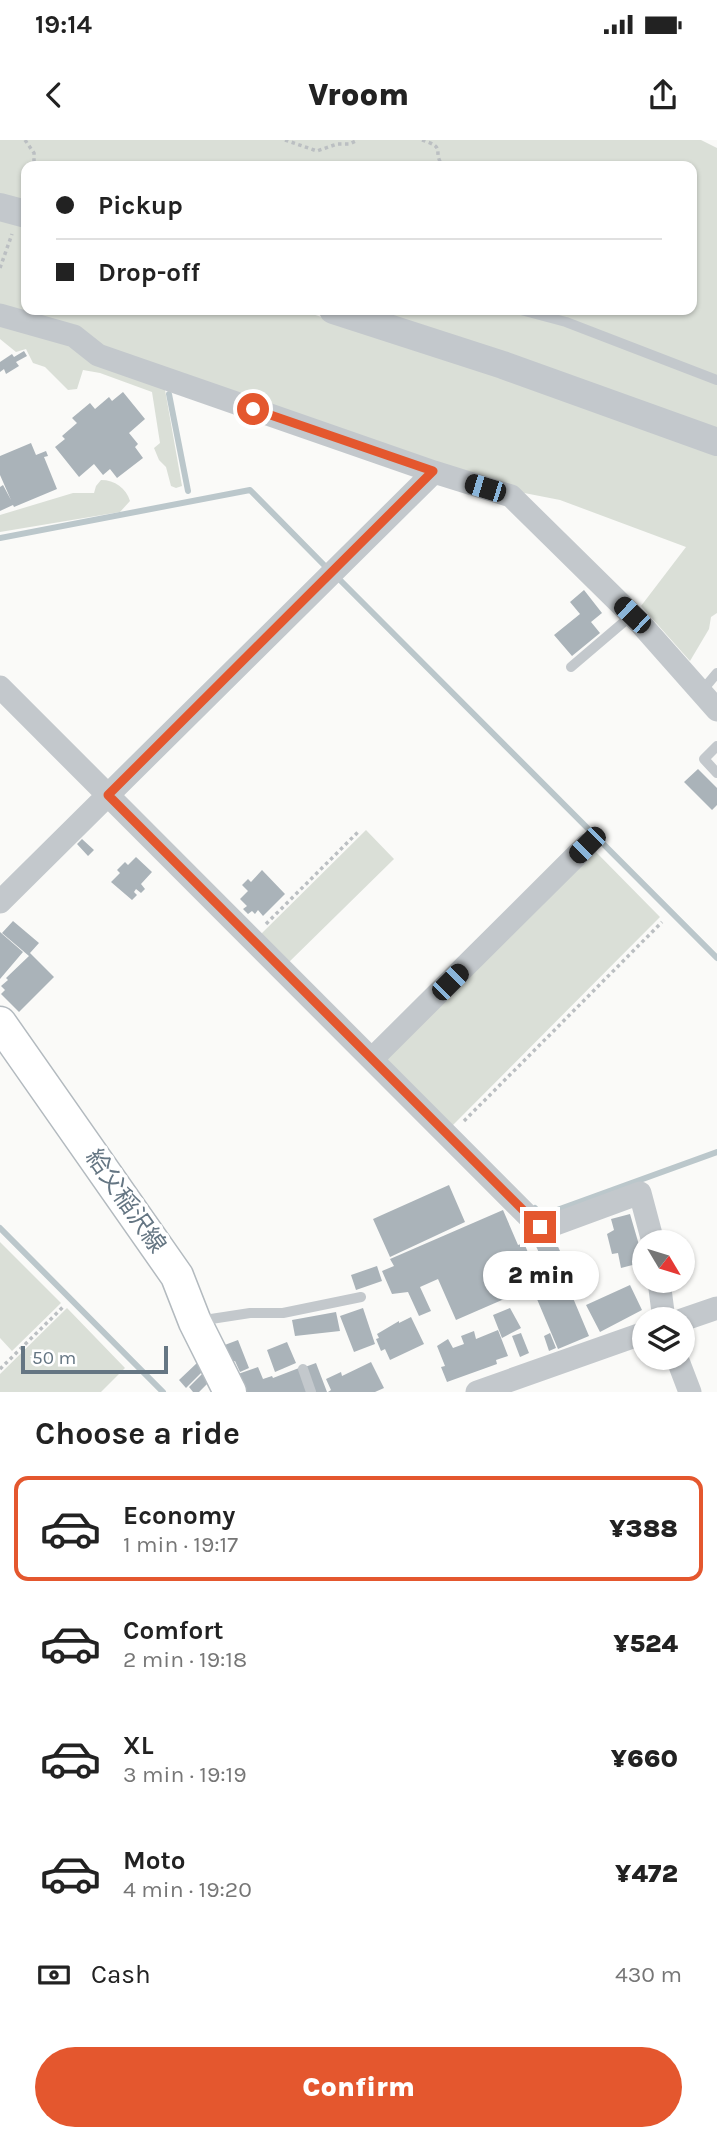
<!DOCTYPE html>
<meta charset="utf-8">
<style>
body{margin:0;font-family:Karla,"Noto Sans JP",sans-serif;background:#f6f6f6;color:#222;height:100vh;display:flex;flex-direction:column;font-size:26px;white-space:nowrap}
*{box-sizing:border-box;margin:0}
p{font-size:23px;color:#767676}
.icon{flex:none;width:38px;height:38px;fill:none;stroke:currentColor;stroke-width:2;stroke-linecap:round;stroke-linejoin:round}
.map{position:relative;height:1252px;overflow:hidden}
.details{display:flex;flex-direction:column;background:#fff;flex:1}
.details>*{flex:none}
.hud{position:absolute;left:21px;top:21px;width:676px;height:154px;border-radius:14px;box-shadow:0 2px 5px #0004;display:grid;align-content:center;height:154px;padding:0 35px;background:#fff}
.needle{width:46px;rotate:128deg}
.fabs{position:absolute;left:632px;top:1090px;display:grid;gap:14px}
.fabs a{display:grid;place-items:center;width:63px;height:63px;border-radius:50%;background:#fff;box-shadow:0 2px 5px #0004;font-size:35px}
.scale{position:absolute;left:21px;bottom:18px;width:147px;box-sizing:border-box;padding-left:7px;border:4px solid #657683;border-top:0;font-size:19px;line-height:24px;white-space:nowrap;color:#657683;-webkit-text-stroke:5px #fff;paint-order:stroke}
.end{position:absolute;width:32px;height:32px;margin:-16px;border:9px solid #e4572e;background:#fff;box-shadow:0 0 0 4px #fff}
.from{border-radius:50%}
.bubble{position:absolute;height:49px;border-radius:24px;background:#fff;box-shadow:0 2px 5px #0004;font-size:23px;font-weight:800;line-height:49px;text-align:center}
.car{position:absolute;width:21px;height:42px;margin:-21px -10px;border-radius:9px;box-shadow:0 0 5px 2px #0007;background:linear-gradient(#222 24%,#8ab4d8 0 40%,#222 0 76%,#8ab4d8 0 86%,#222 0)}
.hud b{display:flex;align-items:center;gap:24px;height:66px;font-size:26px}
.hud b+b{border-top:2px solid #e0e0e0}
.hud i{width:18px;height:18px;background:#222}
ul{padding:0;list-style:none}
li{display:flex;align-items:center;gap:21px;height:105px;margin:0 14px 10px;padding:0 21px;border:4px solid transparent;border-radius:14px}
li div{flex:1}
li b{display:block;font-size:26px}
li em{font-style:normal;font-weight:800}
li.current{border-color:#e4572e}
li>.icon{width:63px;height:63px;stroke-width:1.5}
h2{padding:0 35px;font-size:32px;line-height:84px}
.pay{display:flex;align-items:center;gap:18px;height:77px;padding:0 35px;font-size:26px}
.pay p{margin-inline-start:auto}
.cta{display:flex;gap:14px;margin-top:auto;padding:14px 35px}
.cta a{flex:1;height:80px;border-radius:42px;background:#e4572e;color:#fff;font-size:28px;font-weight:800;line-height:80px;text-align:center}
.status{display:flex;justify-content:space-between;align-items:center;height:49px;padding:0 35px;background:#fff;direction:ltr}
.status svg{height:19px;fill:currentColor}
header{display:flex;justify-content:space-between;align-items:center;height:91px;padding:0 35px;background:#fff;font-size:32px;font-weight:800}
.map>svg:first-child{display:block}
.green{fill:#dadfd7}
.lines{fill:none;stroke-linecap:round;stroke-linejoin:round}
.stream{stroke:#bbc7cb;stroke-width:6}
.building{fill:#aab3b9}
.secondary-casing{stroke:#b3babf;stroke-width:35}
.path{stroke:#bbbfc2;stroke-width:3.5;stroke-dasharray:3.5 3.5;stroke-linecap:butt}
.service{stroke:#c3c8cc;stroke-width:10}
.minor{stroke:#c3c8cc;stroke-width:23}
.tertiary{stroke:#c3c8cc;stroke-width:28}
.secondary{stroke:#fff;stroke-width:32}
.route{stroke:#e4572e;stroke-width:9}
.labels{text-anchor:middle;stroke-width:7;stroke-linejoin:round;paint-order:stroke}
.street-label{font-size:24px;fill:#657683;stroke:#fff}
</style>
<div class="status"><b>19:14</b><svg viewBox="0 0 49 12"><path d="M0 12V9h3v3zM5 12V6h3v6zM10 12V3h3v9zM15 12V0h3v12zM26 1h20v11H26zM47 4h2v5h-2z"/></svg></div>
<header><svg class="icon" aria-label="back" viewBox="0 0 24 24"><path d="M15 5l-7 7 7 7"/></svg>Vroom<svg class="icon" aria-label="share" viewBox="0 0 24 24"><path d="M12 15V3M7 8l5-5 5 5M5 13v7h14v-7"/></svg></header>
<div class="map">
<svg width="717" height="1252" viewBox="0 0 717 1252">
<rect width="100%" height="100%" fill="#fafaf8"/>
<path class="green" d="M0,0H701L717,8V293L364,170H691V26H26V63L0,55Z
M0,75L26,83V170H300L493,233L717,314V473L711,477L709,489L690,521L641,466L686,407L560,360L509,350L0,171Z
M0,185L73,206L164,244L182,346L176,348L171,346L166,327L159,320L154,308L160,303L152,252L100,233L83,230L77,249L68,250L45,227L33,223L26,209L16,212L0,199Z
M101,340C115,340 126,348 130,361L120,372L0,392V375L73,353H94L96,346Z
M366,690L394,719L286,825L260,795Z
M593,709L660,777L450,988L384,916Z
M0,1102L61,1163L12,1211L0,1198Z
M67,1168L125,1228L101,1252H0V1234Z"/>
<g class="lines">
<path class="stream" d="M169,254L188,351
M0,398L250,350L324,425
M339,439L717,818
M535,1068L540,1073L546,1074L717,1012
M0,1088L163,1252"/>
</g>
<path class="building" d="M24,211L27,216L16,222L19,226L6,234L4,229L0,232V222L12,214L14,217Z
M123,252L145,279L129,293L138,304L135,307L143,318L117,338L110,329L103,335L94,324L79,337L55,307L65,299L62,296L77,283L72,278L90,263L95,269L109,257L112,261Z
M31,303L36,315L46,311L48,316L44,317L57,349L14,367L13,365L0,371V347L3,345L11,360L0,335V316Z
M584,450L602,473L591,482L600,493L572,516L554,495L580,474L570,462Z
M698,629L717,648V665L712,670L684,642Z
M82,699L94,710L88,716L77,704Z
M136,717L152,732L141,744L145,749L141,753L136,749L134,752L137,755L132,760L111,742L120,733L117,730L125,722L128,725Z
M262,730L285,754L263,776L258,770L255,774L252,771L248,774L243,769L247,766L240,759L248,751L242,745L248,739L251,742Z
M13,781L39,803L30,813L54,837L19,872L1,854L5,850L1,846L8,840L6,838L29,816L2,793Z
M0,792L23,812L0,839Z
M449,1045L465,1082L390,1117L373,1079Z
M503,1070L518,1105L524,1103L541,1143L456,1180L438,1139L420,1147L431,1171L419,1176L408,1152L392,1154L382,1131L394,1126L390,1119Z
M630,1074L644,1122L621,1128L618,1113L612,1114L607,1094L614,1090L611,1079Z
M553,1096L567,1126L564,1127L565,1130L550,1137L535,1104Z
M581,1119L594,1148L581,1154L568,1125Z
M377,1126L382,1141L356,1150L351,1135Z
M565,1139L589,1196L558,1209L534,1152Z
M630,1145L642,1170L600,1192L586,1165Z
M363,1168L375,1204L354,1212L340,1176Z
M510,1168L521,1188L502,1198L493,1175Z
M336,1172L340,1191L295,1196L292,1180Z
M411,1177L424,1204L390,1220L385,1209L381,1211L376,1199L379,1198L377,1194L399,1181V1183Z
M498,1190L508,1216L496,1220L497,1224L447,1242L441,1227L445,1226L437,1206L448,1199L453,1208L464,1204L461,1196L474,1191L476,1199Z
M521,1193L529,1213L520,1217L512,1196Z
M550,1193L556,1208L549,1211L544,1196Z
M238,1200L249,1228L240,1232L235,1221L229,1223L222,1206Z
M287,1202L296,1223L275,1232L267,1210Z
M198,1222L205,1229L186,1248L179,1240Z
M371,1222L384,1248L375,1252H328L331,1250L326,1239L341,1232L342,1236Z
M316,1223L327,1252H315L305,1227Z
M258,1227L263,1239L272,1236L273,1238L299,1228L308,1252H245L238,1234Z
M203,1233L210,1241L199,1252H193L189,1247Z"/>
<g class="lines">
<g class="secondary-casing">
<path id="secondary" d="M0,883L177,1136L195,1182L230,1252"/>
</g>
<path class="path" d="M25,0L34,13V26
M285,0L317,11L337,4H349L358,0
M422,0C448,8 431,11 443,26
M0,128L12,94
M266,784L359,691
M464,981L662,782
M0,1229L64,1166"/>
<path class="service" d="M521,170L566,182L717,240
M571,527L632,475
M701,552L717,533
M717,606L704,619L717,633
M198,1181L250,1173H283L361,1157
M303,1229L311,1252"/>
<path class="minor" d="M0,175L74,196L98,215L434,332L511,356L640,483L717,570
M0,547L535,1083L540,1087L553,1085L640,1053L653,1102
M0,762L434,332
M372,919L587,705
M659,1141L664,1180
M682,1180L717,1168
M677,1218L690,1252
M477,1252L644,1193"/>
<path class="tertiary" d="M0,67L26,74
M333,170L503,225L717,302"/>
<use href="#secondary" class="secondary"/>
</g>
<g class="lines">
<path class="route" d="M253,269L433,331L108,655L540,1087"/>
</g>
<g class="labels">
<g class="street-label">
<text transform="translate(126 1061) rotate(55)" y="8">給父稲沢線</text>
</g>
</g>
</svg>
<div class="fabs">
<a><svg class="needle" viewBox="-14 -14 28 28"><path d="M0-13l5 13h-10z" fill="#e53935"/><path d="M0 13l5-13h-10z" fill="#767676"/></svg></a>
<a><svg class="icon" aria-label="layers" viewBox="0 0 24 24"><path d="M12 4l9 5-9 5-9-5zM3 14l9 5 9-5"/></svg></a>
</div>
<div class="scale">50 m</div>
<i class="end from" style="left:253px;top:269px"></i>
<i class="end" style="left:540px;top:1087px"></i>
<div class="bubble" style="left:483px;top:1111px;width:116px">2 min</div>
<i class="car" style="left:485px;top:348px;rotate:287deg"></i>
<i class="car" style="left:632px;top:475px;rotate:314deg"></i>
<i class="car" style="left:587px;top:705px;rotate:225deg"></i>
<i class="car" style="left:450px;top:842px;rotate:45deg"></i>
<div class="hud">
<b><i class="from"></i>Pickup</b>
<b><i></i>Drop-off</b>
</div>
</div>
<section class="details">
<h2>Choose a ride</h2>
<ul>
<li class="current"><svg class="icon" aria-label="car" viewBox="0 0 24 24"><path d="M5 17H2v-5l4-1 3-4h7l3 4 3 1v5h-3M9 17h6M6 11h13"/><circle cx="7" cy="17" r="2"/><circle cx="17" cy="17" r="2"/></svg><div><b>Economy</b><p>1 min · 19:17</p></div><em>¥388</em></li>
<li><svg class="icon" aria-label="car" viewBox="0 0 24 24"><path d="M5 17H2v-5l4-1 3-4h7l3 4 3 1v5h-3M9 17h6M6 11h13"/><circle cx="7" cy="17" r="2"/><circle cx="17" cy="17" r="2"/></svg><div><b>Comfort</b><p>2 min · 19:18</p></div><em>¥524</em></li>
<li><svg class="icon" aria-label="car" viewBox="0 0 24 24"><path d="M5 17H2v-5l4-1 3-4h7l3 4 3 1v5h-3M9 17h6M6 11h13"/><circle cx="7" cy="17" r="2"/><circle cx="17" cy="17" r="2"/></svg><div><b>XL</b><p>3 min · 19:19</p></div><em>¥660</em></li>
<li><svg class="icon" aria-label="car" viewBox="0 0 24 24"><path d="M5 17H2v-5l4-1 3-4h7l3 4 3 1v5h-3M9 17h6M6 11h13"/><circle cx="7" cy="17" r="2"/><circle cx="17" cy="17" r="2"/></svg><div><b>Moto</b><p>4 min · 19:20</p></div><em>¥472</em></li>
</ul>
<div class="pay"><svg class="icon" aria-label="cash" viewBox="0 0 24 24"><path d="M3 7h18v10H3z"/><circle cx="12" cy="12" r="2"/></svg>Cash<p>430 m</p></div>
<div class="cta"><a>Confirm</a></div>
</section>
